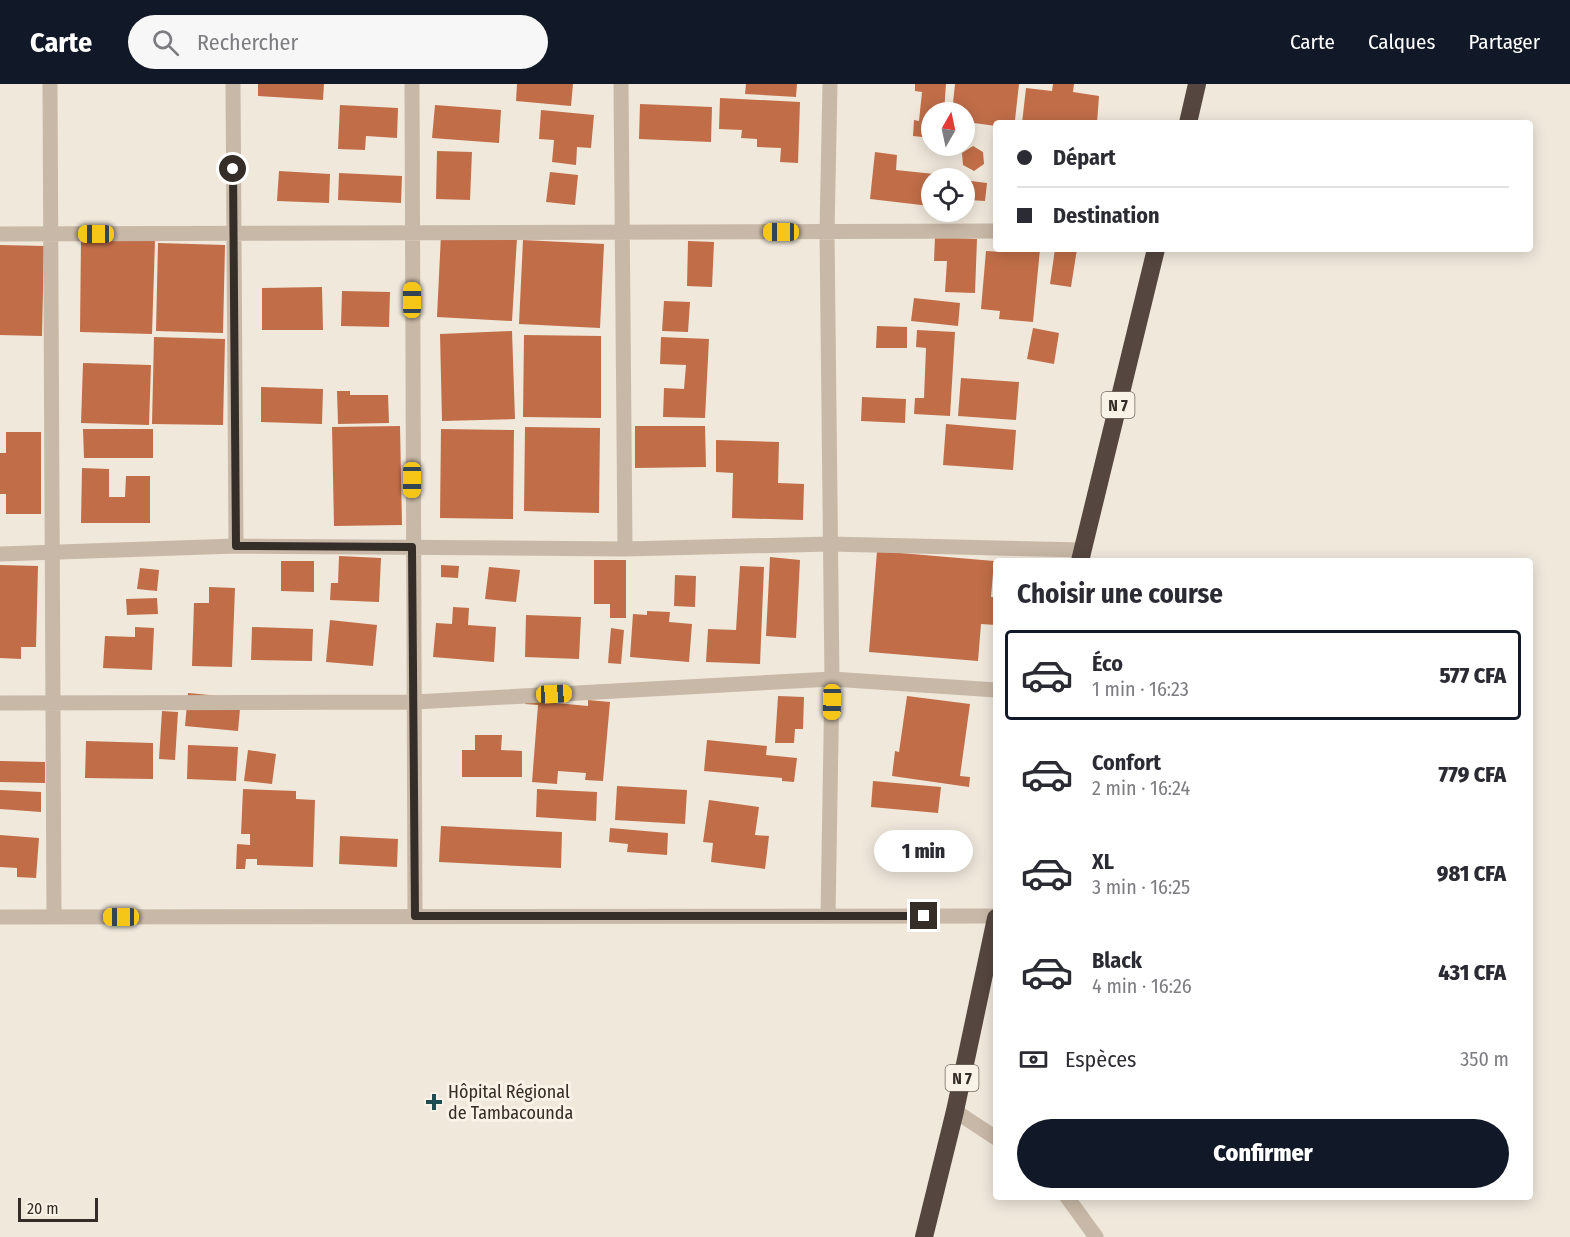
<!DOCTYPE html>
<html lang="fr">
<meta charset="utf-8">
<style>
body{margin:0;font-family:"Fira Sans Condensed",sans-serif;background:#f7f7f7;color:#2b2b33;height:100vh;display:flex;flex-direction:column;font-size:22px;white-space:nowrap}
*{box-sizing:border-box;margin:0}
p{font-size:20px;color:#7c7c81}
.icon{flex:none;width:33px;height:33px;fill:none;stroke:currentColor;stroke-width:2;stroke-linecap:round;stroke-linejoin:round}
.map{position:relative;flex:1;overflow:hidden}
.side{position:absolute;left:993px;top:474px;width:540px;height:642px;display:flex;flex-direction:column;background:#fff;border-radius:6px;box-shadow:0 3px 15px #0003}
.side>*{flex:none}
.guide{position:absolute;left:993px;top:36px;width:540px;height:132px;border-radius:6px;box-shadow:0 3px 15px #0003;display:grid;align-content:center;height:132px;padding:0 24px;background:#fff}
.needle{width:39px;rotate:9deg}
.buttons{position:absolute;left:921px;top:18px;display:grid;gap:12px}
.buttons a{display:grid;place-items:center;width:54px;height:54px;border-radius:50%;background:#fff;box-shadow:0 3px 15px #0003;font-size:30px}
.scale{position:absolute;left:18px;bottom:15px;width:80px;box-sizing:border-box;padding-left:6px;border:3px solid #352d27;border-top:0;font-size:16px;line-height:21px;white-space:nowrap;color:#352d27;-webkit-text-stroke:4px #f8f2e7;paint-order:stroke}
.end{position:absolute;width:27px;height:27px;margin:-14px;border:8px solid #352d27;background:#fff;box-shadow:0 0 0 3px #fff}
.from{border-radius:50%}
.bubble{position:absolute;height:42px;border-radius:21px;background:#fff;box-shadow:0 3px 15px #0003;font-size:20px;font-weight:800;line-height:42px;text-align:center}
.car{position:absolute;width:18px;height:36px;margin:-18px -9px;border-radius:8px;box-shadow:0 0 4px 2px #0007;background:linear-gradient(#f5c518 24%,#345 0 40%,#f5c518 0 76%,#345 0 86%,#f5c518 0)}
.guide b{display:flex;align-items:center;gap:21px;height:57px;font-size:22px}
.guide b+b{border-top:2px solid #e1e1e2}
.guide i{width:15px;height:15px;background:#2b2b33}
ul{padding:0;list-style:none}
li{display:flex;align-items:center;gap:18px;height:90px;margin:0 12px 9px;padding:0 12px;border:3px solid transparent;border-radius:6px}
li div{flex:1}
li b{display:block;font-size:22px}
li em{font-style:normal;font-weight:800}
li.active{border-color:#111827}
li>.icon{width:54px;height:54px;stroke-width:1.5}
h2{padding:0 24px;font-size:27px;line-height:72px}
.pay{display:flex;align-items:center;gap:15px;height:66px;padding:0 24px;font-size:22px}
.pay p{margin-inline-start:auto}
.cta{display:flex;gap:12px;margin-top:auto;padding:12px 24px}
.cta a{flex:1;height:69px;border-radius:36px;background:#111827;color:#fff;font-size:24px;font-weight:800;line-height:69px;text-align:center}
header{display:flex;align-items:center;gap:36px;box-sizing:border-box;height:84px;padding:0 30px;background:#111827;color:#fff}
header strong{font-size:28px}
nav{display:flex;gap:33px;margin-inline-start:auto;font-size:21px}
.search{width:420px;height:54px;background:#f7f7f7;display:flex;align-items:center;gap:15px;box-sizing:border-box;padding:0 21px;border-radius:33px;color:#7c7c81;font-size:22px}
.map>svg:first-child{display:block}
.building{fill:#c16e48}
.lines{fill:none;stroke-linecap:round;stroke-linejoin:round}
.street{stroke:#c8b8a7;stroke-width:15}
.highway{stroke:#55473f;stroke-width:18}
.route{stroke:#352d27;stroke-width:8}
.poi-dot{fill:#1f4d54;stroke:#f8f2e7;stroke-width:2}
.labels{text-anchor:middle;stroke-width:6;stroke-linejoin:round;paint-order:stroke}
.shield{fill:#f8f2e7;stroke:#706861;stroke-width:1.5}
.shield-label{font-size:16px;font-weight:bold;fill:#352d27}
.poi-label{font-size:18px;fill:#352d27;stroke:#f8f2e7;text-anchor:start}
</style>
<header>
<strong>Carte</strong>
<div class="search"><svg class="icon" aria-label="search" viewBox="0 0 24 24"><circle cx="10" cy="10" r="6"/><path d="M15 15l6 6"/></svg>Rechercher</div>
<nav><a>Carte</a><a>Calques</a><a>Partager</a></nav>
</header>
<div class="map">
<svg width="1570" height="1153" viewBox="0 0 1570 1153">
<rect width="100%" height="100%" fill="#f0e8db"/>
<path class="building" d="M258,0H324L323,16L258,12Z
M517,0H573L571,22L516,17Z
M746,0H797L796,13L745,10Z
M915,0H946L944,28H932V54L913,52L914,36L919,37L922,8L915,7Z
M955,0H1019L1015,36H1011L1010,39H996V42L974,39L972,54L964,53V28H952Z
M1053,0H1074L1073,8L1099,12L1097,39H1022L1026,4L1052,7Z
M720,14L800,18L798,79L780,78L781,64L757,63V55L741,54L742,46L719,45Z
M640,20L712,23L711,58L639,55Z
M340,21L398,24L397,54L366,52L365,66L338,65Z
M435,21L501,26L499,59L432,54Z
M541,26L594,31L591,64L577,63L576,81L552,78L554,56L539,55Z
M973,62L983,68L984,80L974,87L963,81L962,69Z
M437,67L472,68L470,116L436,115Z
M875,68L897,71L896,86L934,90L933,94H932L930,122L870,115Z
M279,87L330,90L329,119L277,117Z
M550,88L578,91L575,121L546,118Z
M339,89L402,92L401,119L338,116Z
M971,97L987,99L985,117L969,116Z
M441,150L517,154L512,237L437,233Z
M935,153L977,155L975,209L945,208L947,177H934Z
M81,154L155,156L152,250L80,248Z
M523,156L604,160L600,244L519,240Z
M688,157L714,158L712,203L687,202Z
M158,159L225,161L223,249L156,247Z
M0,161L44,162L42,252L0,251Z
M1001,165H1040L1033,238L999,235L1000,227L981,225L986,167L1001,168Z
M1055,165H1077L1071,203L1050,200Z
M322,203L323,246H262V204Z
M342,207L390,208L389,243L341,242Z
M914,214L960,219L958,242L911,237Z
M664,217L690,218L688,248L662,247Z
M877,242L907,243V264H876Z
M1033,244L1059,249L1054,280L1027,275Z
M917,246L955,248L950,332L914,330L915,314H924L926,264L916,263Z
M512,247L515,335L442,337L440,250Z
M524,251L601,252V334L523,333Z
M154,253L225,255L223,341L152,340Z
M661,253L709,255L705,334L663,333L664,304L684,305L686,281L660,280Z
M83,279L151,281L149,341L81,339Z
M961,294L1019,298L1016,336L958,332Z
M261,303L323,305L322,340L261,338Z
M337,307H350V311H388L389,339L338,340Z
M862,313L906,315L905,339L861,337Z
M946,340L1016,346L1013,386L943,381Z
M400,342L402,441L334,442L332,343Z
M635,342H705L706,383L635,384Z
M525,343L600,344L599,429L524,427Z
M83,345H153V374H84Z
M441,345L514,346L513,435L440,434Z
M6,348H41V430H6V410H0V369H6Z
M716,356L779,358L778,399L804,400L803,436L732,434L733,389L716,388Z
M82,384L109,385V413H125L126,392H150V439H81Z
M877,467L994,477L991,513H996V541L981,540L978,577L869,568Z
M339,472L381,474L379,518L330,516L331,499H338Z
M770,473L800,476L796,554L766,552Z
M594,476H626V534H610V520H594Z
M281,477H314V508L281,507Z
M0,481L38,482L36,563H21V575L0,574Z
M441,481L459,482L458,494L441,493Z
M740,482L764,483L760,580L706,578L708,545L736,546Z
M489,483L520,486L516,518L485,515Z
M140,484L159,486L157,507L137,505Z
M675,491L696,492L695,523L674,522Z
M209,503L235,504L232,583L192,582L194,519H209Z
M157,514L158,530L127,531L126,515Z
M453,523L469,524L468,541L496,543L494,578L433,573L436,539L452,540Z
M647,527L670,528L669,538L692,540L689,578L630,573L633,530L647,531Z
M526,531L581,533L579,575L525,573Z
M330,536L377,541L373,582L326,578Z
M135,543L154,544L152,586L103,584L105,552L135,553Z
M252,543L313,545L312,577L251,576Z
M611,544L624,546L621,580L608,579Z
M526,608L557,611L556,619L588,622V616L610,618L603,697L585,696L586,689L558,687L557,700L532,698L538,621L525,620Z
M188,609L241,614L238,647L185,642Z
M778,612L804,613L803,645H795L794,659H775Z
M907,612L970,620L960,692L970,693L969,703L892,692L895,667L899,668Z
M162,627L178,628L175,676L159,675Z
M475,651H502L501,666L522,667V693H462V666H475Z
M707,656L767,662L766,671L797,674L794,698L782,697V694L704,687Z
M86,657L153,659V695L85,694Z
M188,661L238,663L236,697L187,695Z
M248,666L276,670L272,700L244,697Z
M0,677L45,678V699L0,698Z
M873,697L941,703L938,729L871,723Z
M617,702L687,706L685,740L615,736Z
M243,705L296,707V715L315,716L313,783L257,781V775H246L245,785H236L237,760L250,761V750H241Z
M537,705L597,708L596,737L536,733Z
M0,706L41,708V728L0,725Z
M709,716L759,723L755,751L769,752L765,785L711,778L713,759L703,758Z
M441,742L562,748L561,784L439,778Z
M610,744L668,749L667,771L627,768L628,760L609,758Z
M0,751L39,754L36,794L17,793V784L0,783Z
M340,752L398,755L397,783L339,780Z"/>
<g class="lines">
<path class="street" d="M50,0L54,833
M233,0L236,462
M412,0L415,832
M621,0L625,465
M0,150L996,147
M0,470L236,462L625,465L830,460L1083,466
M0,619L415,618L832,595L996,606
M828,832L832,595L827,148L830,0
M0,833L996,832
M955,1027L996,1054
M1067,1113L1096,1153"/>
<path class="highway" d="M1188,39L1197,0
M1080,477L1156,165
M924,1153L955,1027L996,834"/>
</g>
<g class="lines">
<path class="route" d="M233,85L236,462L412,463L415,832H924"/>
</g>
<path class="poi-dot" d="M431 1009h6v6h6v6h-6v6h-6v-6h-6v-6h6z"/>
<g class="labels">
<g class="shield">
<rect x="1101.5" y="308" width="33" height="26" rx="4.5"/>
<rect x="945.5" y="981" width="33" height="26" rx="4.5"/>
</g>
<g class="shield-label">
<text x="1118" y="327">N 7</text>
<text x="962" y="1000">N 7</text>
</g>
<g class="poi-label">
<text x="448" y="1014">Hôpital Régional<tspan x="448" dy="21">de Tambacounda</tspan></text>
</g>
</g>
</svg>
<div class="buttons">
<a><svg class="needle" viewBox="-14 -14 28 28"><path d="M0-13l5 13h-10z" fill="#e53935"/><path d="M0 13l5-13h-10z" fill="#7c7c81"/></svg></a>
<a><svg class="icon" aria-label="locate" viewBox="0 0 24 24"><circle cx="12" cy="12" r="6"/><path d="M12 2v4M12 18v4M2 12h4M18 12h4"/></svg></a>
</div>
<div class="scale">20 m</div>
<i class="end from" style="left:233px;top:85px"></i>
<i class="end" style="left:924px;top:832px"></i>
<div class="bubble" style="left:874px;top:746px;width:99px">1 min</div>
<i class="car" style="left:781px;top:148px;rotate:270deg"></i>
<i class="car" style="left:96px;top:150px;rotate:270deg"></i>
<i class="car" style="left:412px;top:216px;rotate:0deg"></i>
<i class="car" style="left:412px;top:396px;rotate:180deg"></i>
<i class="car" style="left:554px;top:610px;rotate:87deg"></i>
<i class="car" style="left:832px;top:618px;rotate:181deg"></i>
<i class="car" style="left:121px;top:833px;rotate:270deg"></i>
<div class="guide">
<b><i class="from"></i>Départ</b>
<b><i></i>Destination</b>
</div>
<section class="side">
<h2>Choisir une course</h2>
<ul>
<li class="active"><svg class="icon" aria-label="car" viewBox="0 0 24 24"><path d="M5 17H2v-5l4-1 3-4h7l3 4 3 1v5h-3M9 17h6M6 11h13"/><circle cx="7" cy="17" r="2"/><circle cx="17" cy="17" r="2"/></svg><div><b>Éco</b><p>1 min · 16:23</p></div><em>577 CFA</em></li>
<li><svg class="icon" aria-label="car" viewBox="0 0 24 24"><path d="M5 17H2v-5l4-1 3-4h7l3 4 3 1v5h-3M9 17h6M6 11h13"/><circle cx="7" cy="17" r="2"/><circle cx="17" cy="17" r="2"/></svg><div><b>Confort</b><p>2 min · 16:24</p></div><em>779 CFA</em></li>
<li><svg class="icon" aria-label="car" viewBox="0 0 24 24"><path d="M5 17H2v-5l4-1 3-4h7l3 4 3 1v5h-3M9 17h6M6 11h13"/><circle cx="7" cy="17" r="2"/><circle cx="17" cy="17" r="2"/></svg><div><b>XL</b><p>3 min · 16:25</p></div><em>981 CFA</em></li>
<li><svg class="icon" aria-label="car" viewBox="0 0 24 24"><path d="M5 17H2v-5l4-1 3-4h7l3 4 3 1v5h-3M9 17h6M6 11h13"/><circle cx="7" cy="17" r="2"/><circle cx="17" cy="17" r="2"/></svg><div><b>Black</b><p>4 min · 16:26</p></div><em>431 CFA</em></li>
</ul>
<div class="pay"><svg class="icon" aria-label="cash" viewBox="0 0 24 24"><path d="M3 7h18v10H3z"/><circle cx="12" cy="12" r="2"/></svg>Espèces<p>350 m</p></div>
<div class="cta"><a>Confirmer</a></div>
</section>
</div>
